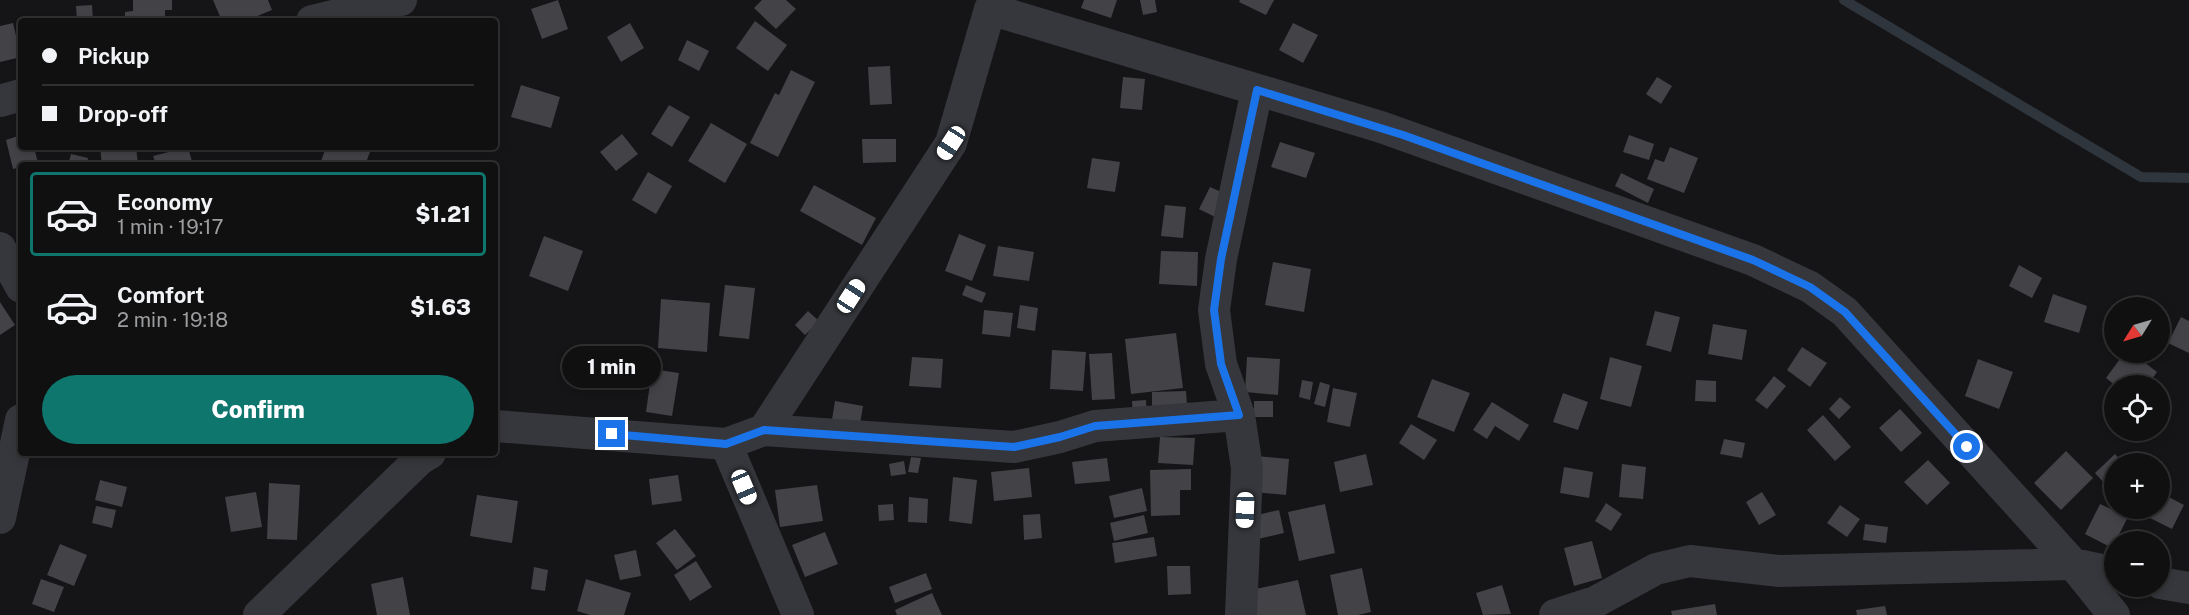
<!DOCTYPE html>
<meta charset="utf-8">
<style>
body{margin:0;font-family:"Public Sans",sans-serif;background:#19191a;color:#f1f3f6;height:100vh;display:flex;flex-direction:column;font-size:22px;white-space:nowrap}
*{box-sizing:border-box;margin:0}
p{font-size:20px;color:#9c9d9f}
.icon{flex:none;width:33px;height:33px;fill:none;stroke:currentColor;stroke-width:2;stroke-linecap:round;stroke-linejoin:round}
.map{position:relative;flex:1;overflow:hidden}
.panel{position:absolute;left:18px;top:162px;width:480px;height:294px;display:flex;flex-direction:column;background:#101011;border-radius:6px;box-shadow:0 3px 9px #0003,0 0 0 2px #303031}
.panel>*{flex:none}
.banner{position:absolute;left:18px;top:18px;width:480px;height:132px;border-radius:6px;box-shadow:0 3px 9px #0003,0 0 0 2px #303031;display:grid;align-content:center;height:132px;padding:0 24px;background:#101011}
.needle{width:39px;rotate:233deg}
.tools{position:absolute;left:2104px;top:297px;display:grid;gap:12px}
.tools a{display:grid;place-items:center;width:66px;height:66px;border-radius:50%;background:#101011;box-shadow:0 3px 9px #0003,0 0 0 2px #303031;font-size:30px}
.end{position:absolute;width:27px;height:27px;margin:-14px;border:8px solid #1a73e8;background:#fff;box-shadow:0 0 0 3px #fff}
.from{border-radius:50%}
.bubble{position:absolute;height:42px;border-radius:21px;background:#101011;box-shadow:0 3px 9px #0003,0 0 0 2px #303031;font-size:20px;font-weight:800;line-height:42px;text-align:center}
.car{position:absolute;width:18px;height:36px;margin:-18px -9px;border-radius:8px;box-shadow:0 0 4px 2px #0007;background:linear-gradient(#fff 24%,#345 0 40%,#fff 0 76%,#345 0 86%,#fff 0)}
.banner b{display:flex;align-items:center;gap:21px;height:57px;font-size:22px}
.banner b+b{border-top:2px solid #303031}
.banner i{width:15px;height:15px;background:#f1f3f6}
ul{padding:10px 0 0;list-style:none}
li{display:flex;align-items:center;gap:18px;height:84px;margin:0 12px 9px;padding:0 12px;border:3px solid transparent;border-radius:6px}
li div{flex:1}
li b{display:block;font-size:22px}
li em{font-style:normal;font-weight:800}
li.current{border-color:#0f766e}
li>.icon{width:54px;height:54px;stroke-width:1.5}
.button{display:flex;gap:12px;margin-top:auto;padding:12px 24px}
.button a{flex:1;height:69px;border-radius:36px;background:#0f766e;color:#fff;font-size:24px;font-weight:800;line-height:69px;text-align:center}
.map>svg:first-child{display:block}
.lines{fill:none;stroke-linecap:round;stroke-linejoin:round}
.stream{stroke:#2e353c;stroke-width:10}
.building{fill:#424247}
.minor{stroke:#36373c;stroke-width:32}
.route{stroke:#1a73e8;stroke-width:8}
</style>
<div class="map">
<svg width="2189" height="615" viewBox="0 0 2189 615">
<rect width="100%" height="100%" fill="#151517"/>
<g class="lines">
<path class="stream" d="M1844,0L2141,177L2189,178"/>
</g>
<path class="building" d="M133,0H172V10H165V21H125V12L133,11Z
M213,0H268L272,10L246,21H222Z
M558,0L568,29L542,39L531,9Z
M762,0H786L796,9L776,29L754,8Z
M1084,0H1117L1111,18L1081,8Z
M1140,0H1155L1157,12L1143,15Z
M1240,0H1274L1266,15L1239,2Z
M92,5L93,21H77L76,6Z
M755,21L787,45L768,71L736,48Z
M13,23L21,57L0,62V26Z
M630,23L644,48L621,62L607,37Z
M1293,23L1318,35L1303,63L1279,50Z
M687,40L709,51L699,71L678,60Z
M890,66L892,104L870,105L868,67Z
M791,70L815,82L778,157L750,143L775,93L779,95Z
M1123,77L1145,79L1142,110L1120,108Z
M1657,77L1672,86L1661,104L1646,94Z
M521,85L560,97L551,128L511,117Z
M669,105L690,117L672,147L651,134Z
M711,123L747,144L725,183L688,161Z
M622,134L638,154L616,171L600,152Z
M21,135V147H34L38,163L21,165V167L13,169L6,140Z
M1629,135L1654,144L1649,160L1623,152Z
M862,139H896V162L863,163Z
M1280,142L1315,153L1306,178L1271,167Z
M100,147H136L138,164L102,165Z
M188,147L193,165H156L153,156Z
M326,147H372L365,165H322L320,164Z
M1670,147L1698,158L1684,193L1647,179L1655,159L1664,162Z
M71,154L88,158L87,165H68Z
M1092,158L1120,162L1115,192L1087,188Z
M648,172L672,186L656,214L632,200Z
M1621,173L1654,189L1648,203L1615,186Z
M814,185L876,218L862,245L800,211Z
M1210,187L1226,194L1215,217L1199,209Z
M1165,205L1186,207L1183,238L1161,236Z
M959,234L986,245L972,281L945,271Z
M544,236L583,251L568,291L529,276Z
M998,246L1034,252L1029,281L993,276Z
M1161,251L1198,252L1197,286L1159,284Z
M1273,262L1311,269L1304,312L1265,305Z
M2019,265L2042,278L2032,298L2009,286Z
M725,285L755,288L749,339L719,336Z
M966,285L986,293L982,303L962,295Z
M2053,294L2087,306L2079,333L2044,322Z
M661,299L710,303L707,352L658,348Z
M0,302L15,325L0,335Z
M1020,305L1038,308L1035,331L1017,328Z
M984,310L1013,313L1010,337L982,334Z
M808,311L819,321L805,335L795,325Z
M1655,311L1680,317L1671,352L1646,345Z
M2181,317L2189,321V353L2168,343Z
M1713,324L1747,330L1742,360L1708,354Z
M1176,333L1183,388L1131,394L1125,339Z
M1802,347L1827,363L1810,387L1787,370Z
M1052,350L1086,352L1083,391L1050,389Z
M2125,352H2131L2157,372L2147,386H2116L2106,378Z
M1112,353L1115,399L1092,400L1089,354Z
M912,357L943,359L941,388L909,386Z
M1247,357L1280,359L1278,395L1245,392Z
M1610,357L1642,366L1631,407L1600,399Z
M1978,359L2013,372L1999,409L1965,396Z
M652,369L679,373L672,416L646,412Z
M1774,376L1786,386L1767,409L1755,400Z
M1432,379L1470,393L1454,432L1417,417Z
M1302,380L1313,382L1310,400L1299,397Z
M1696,380L1716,381V402L1695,401Z
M1320,382L1330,385L1325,407L1314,404Z
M1333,388L1357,393L1350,427L1327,422Z
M1186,391L1187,404L1152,406V392Z
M1563,393L1588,402L1578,430L1553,422Z
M1840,397L1851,407L1839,419L1829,409Z
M1146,400L1147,419H1133L1132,401Z
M835,401L863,406L858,436L830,431Z
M1254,401H1273V417H1254Z
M1492,402L1529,425L1519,441L1495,426L1487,439L1473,430Z
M1900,409L1922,433L1901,452L1879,428Z
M1823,415L1851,447L1835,461L1807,430Z
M1411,424L1437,440L1424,460L1399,443Z
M1160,437L1195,438L1193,465L1158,463Z
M1724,439L1745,443L1742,458L1720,454Z
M2066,451L2093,478L2061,510L2034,483Z
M52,453H72V457Z
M1366,454L1373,485L1340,492L1334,462Z
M2115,454L2124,464H2115V495L2095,473Z
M1256,456L1289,459L1286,495L1254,492Z
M911,457L921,458L918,473L908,472Z
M1107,458L1110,481L1075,484L1072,462Z
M1928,460L1950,483L1927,505L1904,482Z
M904,461L906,474L891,476L889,464Z
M1622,464L1646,467L1643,499L1619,497Z
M1564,467L1593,472L1589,498L1560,493Z
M1029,468L1032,497L994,501L991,472Z
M1191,469V490H1180V515L1151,516L1150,470Z
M678,475L682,501L652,505L649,479Z
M953,477L977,480L972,524L949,521Z
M100,480L127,487L122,507L95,500Z
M269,483L300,485L297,540L267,539Z
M817,485L823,521L780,527L775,490Z
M1142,488L1147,511L1114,518L1109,496Z
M256,492L262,527L231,532L225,497Z
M1762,492L1776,515L1759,525L1746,502Z
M2161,493L2184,505L2172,529L2148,517L2152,508H2160Z
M477,495L518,501L512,543L470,536Z
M909,497L928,499L927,523L908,522Z
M1606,503L1622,514L1611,531L1595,521Z
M893,504L894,520L879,521L878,505Z
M1325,504L1335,553L1299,561L1288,512Z
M2100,504L2128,517L2112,548L2085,534Z
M1840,505L1860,519L1847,537L1827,523Z
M96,506L116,510L112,528L92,523Z
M1279,510L1284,533L1258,539L1253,516Z
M1040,514L1042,538L1024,540L1023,515Z
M1144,515L1148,533L1114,541L1110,523Z
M1865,524L1888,527L1886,543L1863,540Z
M675,529L696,556L677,570L656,543Z
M825,532L838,564L805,577L792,545Z
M1154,537L1157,556L1115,563L1112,543Z
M1592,541L1602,578L1574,586L1564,548Z
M60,544L87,555L74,586L47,575Z
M636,550L641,576L620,580L614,555Z
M696,561L712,587L690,601L674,575Z
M1167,566H1190L1191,594L1168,595Z
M534,567L548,570L545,591L531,589Z
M1362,568L1371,612L1358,615H1338L1330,575Z
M926,573L932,589L895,603L889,587Z
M403,577L410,615H377L371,584Z
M41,579L64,587L54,612L32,604Z
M586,579L631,593L624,615H590L577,611Z
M1298,580L1306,615H1256L1251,590Z
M1502,585L1511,614L1483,615L1476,593Z
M932,593L942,615H897L895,610Z
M1715,604L1717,615H1672L1671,611Z
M1885,606L1887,615H1857L1856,610Z"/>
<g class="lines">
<path class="minor" d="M990,9L1381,127L1753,260L1810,287L1845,312L2073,564L2114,615
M312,21L401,0
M0,101L21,95
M0,248L21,287
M495,426L726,444L764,430L1014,447L1060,437L1095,426L1239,415
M764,430L951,143L990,9L996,0
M726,444L798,615
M0,518L21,420
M2160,583L2189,588
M259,615L420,459L430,453
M1241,615L1247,468L1239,415L1221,364L1214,310L1221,259L1257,90
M1555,615L1595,602L1656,569L1690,561L1780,571L2073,564L2115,573"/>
</g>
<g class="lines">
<path class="route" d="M612,434L726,444L764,430L1014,447L1060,437L1095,426L1239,415L1221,364L1214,310L1221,259L1257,90L1403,135L1753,260L1810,287L1845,312L1967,447"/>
</g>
</svg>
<div class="tools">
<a><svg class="needle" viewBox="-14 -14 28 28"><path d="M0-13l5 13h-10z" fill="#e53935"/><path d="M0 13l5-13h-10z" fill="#9c9d9f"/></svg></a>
<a><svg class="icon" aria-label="locate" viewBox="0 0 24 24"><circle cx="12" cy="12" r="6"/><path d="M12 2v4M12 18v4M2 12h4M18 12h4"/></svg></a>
<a>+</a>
<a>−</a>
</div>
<i class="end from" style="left:1967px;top:447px"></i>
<i class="end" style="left:612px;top:434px"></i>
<div class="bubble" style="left:562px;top:346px;width:99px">1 min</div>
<i class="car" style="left:951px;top:143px;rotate:213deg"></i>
<i class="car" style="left:851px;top:296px;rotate:33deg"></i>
<i class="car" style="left:744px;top:487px;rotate:157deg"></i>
<i class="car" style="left:1245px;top:510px;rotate:182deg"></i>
<div class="banner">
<b><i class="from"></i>Pickup</b>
<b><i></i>Drop-off</b>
</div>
<section class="panel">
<ul>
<li class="current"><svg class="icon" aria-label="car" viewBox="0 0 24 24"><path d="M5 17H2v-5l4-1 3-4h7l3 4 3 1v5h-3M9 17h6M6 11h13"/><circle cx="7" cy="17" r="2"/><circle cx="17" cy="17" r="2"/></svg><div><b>Economy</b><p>1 min · 19:17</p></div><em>$1.21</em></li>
<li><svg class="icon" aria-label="car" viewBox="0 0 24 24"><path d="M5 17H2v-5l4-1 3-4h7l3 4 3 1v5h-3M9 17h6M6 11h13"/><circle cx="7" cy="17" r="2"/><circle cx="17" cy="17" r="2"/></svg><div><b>Comfort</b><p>2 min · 19:18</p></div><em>$1.63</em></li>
</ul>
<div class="button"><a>Confirm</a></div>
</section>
</div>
